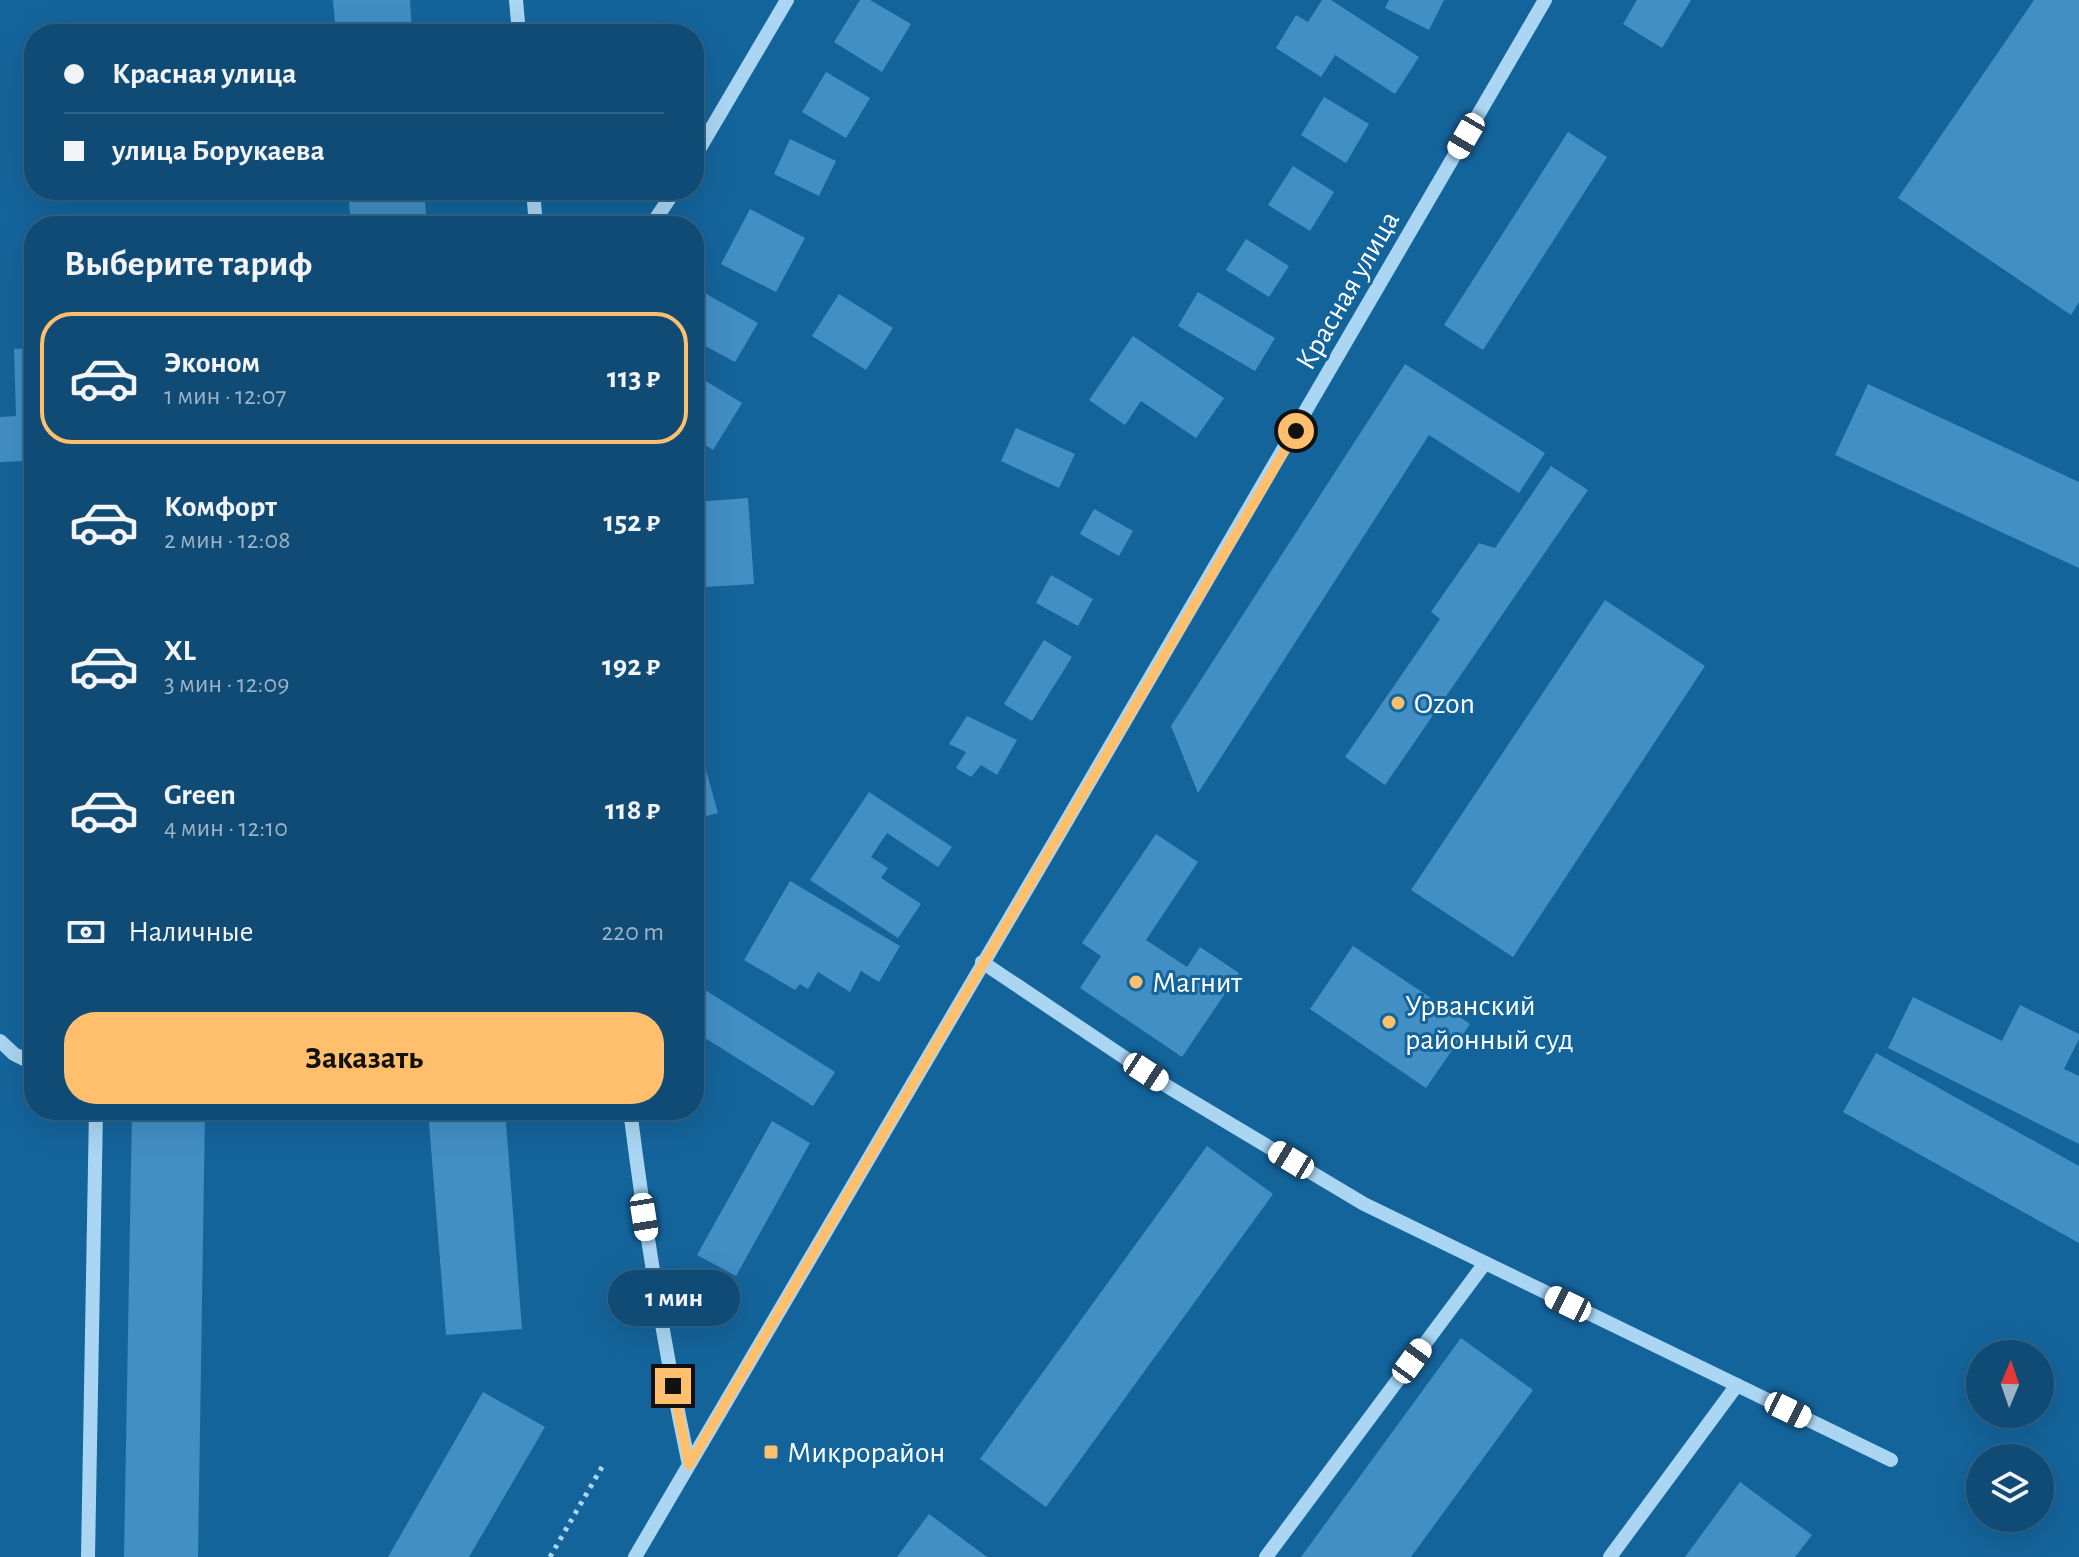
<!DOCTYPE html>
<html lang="ru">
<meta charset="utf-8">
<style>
body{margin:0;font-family:"Alegreya Sans",sans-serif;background:#1d557d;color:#f1f3f6;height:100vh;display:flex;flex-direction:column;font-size:30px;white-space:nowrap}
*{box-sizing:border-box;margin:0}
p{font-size:26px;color:#9bb3c5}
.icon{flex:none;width:44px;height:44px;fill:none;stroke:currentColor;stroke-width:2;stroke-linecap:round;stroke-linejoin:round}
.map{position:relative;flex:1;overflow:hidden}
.side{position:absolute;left:24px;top:216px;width:680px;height:904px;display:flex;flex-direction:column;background:#0f4b75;border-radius:32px;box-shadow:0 8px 32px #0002,0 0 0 2px #2f6387}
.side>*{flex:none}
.banner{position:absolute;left:24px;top:24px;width:680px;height:176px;border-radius:32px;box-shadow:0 8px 32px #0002,0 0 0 2px #2f6387;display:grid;align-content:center;height:176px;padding:0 40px;background:#0f4b75}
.needle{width:52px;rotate:2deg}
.buttons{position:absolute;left:1966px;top:1340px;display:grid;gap:16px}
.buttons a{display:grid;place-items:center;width:88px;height:88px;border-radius:50%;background:#0f4b75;box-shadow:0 8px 32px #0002,0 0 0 2px #2f6387;font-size:40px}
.end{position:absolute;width:36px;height:36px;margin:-18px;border:10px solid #ffbf6c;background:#111;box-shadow:0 0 0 4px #111}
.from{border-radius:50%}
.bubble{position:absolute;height:56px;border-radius:28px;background:#0f4b75;box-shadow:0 8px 32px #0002,0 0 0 2px #2f6387;font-size:26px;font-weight:700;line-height:56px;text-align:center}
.car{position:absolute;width:24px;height:48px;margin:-24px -12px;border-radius:10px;box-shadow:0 0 6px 2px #0007;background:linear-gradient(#fff 24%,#345 0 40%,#fff 0 76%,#345 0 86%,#fff 0)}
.banner b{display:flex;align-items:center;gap:28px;height:76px;font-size:30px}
.banner b+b{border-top:2px solid #2f6387}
.banner i{width:20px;height:20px;background:#f1f3f6}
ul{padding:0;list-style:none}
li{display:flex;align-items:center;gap:24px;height:132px;margin:0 16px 12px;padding:0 24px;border:4px solid transparent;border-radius:32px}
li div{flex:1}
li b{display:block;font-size:30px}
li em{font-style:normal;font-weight:700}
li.on{border-color:#ffbf6c}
li>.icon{width:72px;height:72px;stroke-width:1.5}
h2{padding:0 40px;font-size:36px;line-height:96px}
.pay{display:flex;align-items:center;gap:20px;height:88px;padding:0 40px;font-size:30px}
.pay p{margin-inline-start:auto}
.cta{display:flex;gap:16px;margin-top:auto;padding:16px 40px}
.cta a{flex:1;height:92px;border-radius:32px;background:#ffbf6c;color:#111;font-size:32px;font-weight:700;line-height:92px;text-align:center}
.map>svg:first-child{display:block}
.building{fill:#428fc5}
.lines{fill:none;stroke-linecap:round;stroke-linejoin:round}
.path{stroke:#aad6f3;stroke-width:5;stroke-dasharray:4 6;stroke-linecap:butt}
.minor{stroke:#aad6f3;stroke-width:14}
.route{stroke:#ffbf6c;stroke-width:10}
.poi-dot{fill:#ffbf6c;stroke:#14649c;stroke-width:3}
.labels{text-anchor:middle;stroke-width:6;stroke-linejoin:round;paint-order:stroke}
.street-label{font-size:30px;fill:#fff;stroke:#14649c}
.poi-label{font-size:30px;fill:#fff;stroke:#14649c;text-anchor:start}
</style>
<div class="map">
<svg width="2079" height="1557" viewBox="0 0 2079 1557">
<rect width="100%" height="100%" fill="#14649c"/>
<path class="building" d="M333,0H410L412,34H336Z
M860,0H870L911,24L882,72L834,42Z
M1322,0H1331L1419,57L1395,94L1335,55L1321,77L1276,48L1296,15L1308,22Z
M1389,0H1444L1429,30L1385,8Z
M1637,0H1691L1662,48L1623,24Z
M2034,0H2079V302L2071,315L1898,198Z
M826,72L870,98L846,138L802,112Z
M1324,97L1369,124L1346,163L1301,135Z
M1568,132L1607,157L1483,350L1444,325Z
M790,139L836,161L819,196L774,174Z
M1293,166L1334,192L1310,231L1268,205Z
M348,190H424L427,226H351Z
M750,209L805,238L776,292L721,264Z
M1246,239L1289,266L1269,297L1226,270Z
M701,291L758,323L735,362L694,340V303Z
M1198,292L1275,338L1255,371L1178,326Z
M839,294L893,328L866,370L812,336Z
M1133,336L1224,398L1196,438L1141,401L1125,425L1089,400Z
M34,348V569H30L25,461L0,462V417L16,416L14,349Z
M1405,364L1545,453L1519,493L1429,435L1198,793L1171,726Z
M694,374L742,403L713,450L694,438Z
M1868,384L2079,482V568L1835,455Z
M1016,428L1075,454L1059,488L1001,461Z
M1551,466L1588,490L1385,785L1345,757L1440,619L1431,612L1479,543L1495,548Z
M748,498L754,584L705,587L704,570H694V502Z
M1094,509L1133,531L1119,556L1080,534Z
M1051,575L1093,599L1078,626L1036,603Z
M1605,600L1705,666L1513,957L1411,890Z
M1044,640L1072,657L1032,721L1004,704Z
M694,691L704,724L694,727Z
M967,716L1017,740L997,775L981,765L971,777L956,768L966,752L949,744Z
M706,770L718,813L694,819V774Z
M869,792L952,847L938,867L887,833L871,857L888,868L881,878L921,904L898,938L810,880Z
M1156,834L1198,862L1146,940L1187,967L1200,947L1239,973L1182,1057L1080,988L1101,956L1082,943Z
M790,881L900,946L879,982L861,971L850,992L818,972L808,989L800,984L795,990L744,960Z
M1353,946L1470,1024L1426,1088L1310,1009Z
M694,983L835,1072L813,1106L694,1031Z
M1913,997L2002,1041L2020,1005L2079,1034V1039L2064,1069L2079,1076V1144L1888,1048Z
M1876,1053L2079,1166V1243L1843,1112Z
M132,1110H205L198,1557H124Z
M428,1110H505L522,1329L446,1335Z
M772,1121L810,1143L736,1276L697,1255Z
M1207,1146L1273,1194L1046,1507L980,1459Z
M1461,1338L1533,1390L1411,1557H1301Z
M483,1392L545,1427L469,1557H388Z
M1740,1482L1812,1535L1795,1557H1685Z
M929,1514L987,1557H897Z"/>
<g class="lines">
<path class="path" d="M550,1557L602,1467"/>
<path class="minor" d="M516,0L519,34
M694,158L787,0
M533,190L536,226
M651,226L675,190
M982,962L1170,1088L1364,1204L1891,1460
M0,1041L14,1054L34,1064
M630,1110C645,1229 664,1347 689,1465
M88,1557L96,1110
M635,1557C939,1038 1244,521 1545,0
M1266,1557L1485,1263
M1610,1557L1737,1385"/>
</g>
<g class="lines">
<path class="route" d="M673,1386L689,1465L1296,431"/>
</g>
<g class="poi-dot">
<circle cx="1398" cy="703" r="8"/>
<circle cx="1136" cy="982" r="8"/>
<circle cx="1389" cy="1022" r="8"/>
<rect x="763" y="1444" width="16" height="16" rx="4"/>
</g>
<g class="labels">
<g class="street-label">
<text transform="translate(1347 290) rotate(-60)" y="10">Красная улица</text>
</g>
<g class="poi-label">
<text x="1414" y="713">Ozon</text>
<text x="1152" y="992">Магнит</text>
<text x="1405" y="1015">Урванский<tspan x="1405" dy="34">районный суд</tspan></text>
<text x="787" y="1462">Микрорайон</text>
</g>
</g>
</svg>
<div class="buttons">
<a><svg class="needle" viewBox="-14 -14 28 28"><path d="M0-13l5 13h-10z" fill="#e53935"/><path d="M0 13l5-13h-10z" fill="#9bb3c5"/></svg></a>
<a><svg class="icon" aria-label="layers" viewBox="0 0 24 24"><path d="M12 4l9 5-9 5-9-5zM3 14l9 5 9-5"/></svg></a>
</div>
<i class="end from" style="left:1296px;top:431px"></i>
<i class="end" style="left:673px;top:1386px"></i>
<div class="bubble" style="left:608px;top:1270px;width:132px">1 мин</div>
<i class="car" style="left:1466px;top:136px;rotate:210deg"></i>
<i class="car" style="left:1146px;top:1072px;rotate:123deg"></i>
<i class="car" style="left:1291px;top:1160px;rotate:301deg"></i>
<i class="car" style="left:644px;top:1217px;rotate:171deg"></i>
<i class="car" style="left:1568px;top:1304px;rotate:296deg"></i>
<i class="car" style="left:1412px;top:1361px;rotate:36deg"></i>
<i class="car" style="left:1788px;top:1410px;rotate:116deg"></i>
<div class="banner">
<b><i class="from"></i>Красная улица</b>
<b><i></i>улица Борукаева</b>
</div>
<section class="side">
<h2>Выберите тариф</h2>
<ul>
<li class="on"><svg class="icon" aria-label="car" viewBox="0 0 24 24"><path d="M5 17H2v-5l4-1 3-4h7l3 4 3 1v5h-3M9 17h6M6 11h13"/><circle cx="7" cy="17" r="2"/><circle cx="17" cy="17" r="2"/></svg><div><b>Эконом</b><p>1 мин · 12:07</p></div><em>113 ₽</em></li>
<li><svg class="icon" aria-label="car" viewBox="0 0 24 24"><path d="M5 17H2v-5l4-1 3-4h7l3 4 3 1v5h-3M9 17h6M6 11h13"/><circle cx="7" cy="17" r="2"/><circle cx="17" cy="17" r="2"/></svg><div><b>Комфорт</b><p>2 мин · 12:08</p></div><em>152 ₽</em></li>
<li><svg class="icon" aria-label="car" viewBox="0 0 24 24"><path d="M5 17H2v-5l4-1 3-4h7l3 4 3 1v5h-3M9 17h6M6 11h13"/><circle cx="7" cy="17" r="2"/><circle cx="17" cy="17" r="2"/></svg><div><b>XL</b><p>3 мин · 12:09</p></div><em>192 ₽</em></li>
<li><svg class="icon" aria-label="car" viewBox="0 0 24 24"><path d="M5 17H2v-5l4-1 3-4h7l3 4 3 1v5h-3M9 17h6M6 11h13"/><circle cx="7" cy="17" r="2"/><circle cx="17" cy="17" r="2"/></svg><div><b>Green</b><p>4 мин · 12:10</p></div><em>118 ₽</em></li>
</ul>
<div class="pay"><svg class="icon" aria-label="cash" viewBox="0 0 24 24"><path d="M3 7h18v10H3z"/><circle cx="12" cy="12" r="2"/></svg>Наличные<p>220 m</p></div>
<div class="cta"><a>Заказать</a></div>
</section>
</div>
